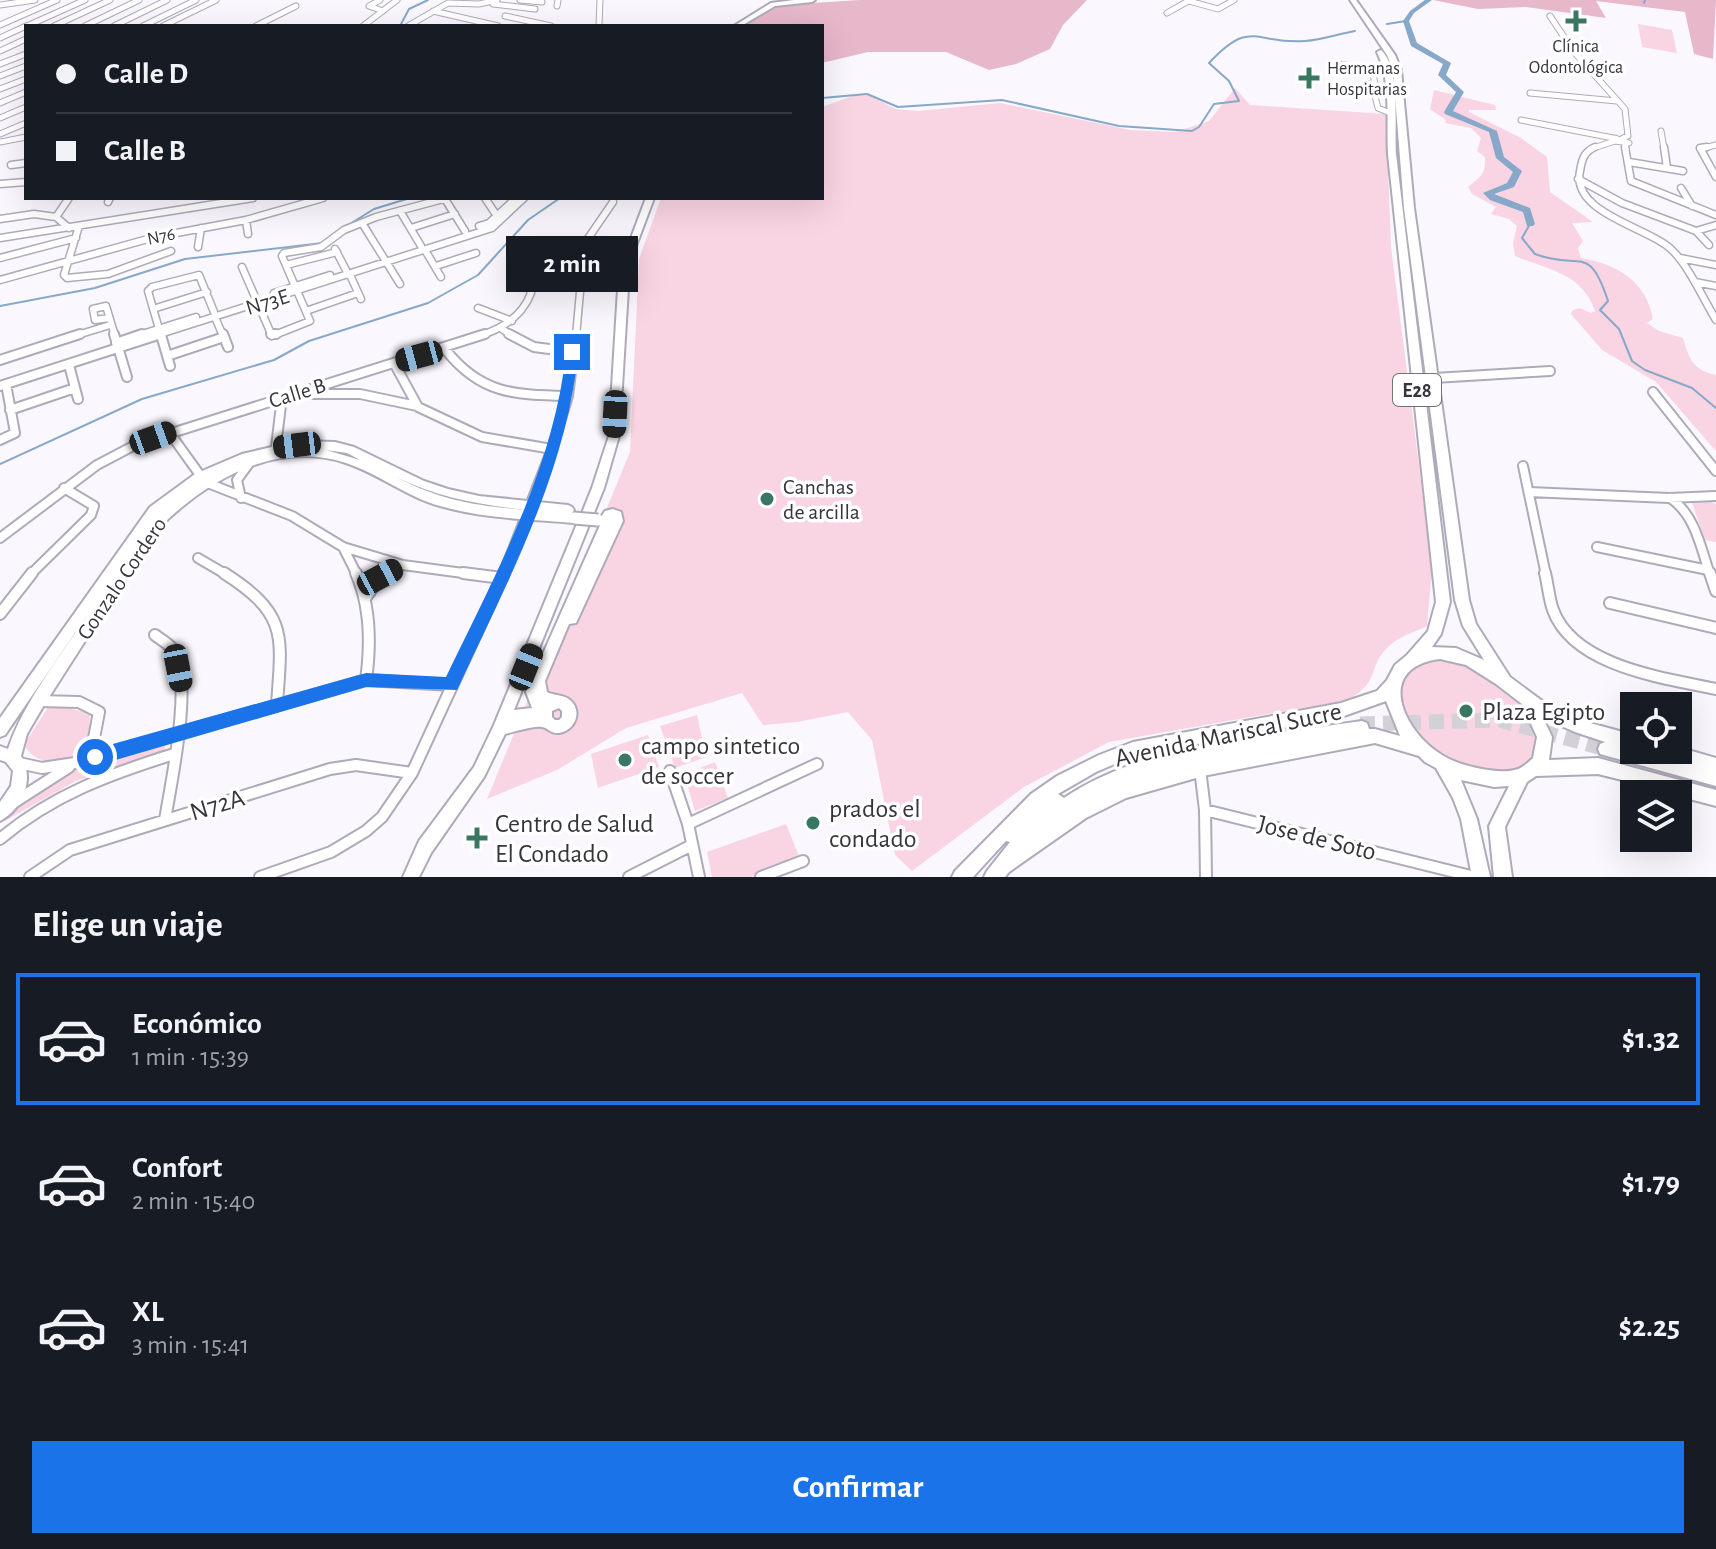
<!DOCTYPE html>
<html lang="es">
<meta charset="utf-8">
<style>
body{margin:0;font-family:"Alegreya Sans",sans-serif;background:#242831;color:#f1f3f6;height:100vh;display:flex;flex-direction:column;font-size:30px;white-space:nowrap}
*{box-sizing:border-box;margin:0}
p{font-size:26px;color:#9ea1a6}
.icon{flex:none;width:44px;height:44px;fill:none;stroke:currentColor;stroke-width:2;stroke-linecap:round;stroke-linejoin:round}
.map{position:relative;height:877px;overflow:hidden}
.panel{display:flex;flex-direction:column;background:#171b24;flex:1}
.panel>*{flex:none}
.banner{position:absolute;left:24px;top:24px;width:800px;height:176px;border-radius:0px;box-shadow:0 8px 32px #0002;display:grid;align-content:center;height:176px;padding:0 32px;background:#171b24}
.controls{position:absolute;left:1620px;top:692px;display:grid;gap:16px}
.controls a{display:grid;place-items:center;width:72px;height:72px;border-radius:0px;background:#171b24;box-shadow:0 8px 32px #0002;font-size:40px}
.end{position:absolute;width:36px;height:36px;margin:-18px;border:10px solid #1a73e8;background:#fff;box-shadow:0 0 0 4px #fff}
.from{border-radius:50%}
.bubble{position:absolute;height:56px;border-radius:0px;background:#171b24;box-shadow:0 8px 32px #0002;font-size:26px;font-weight:700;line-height:56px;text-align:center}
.car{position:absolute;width:24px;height:48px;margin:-24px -12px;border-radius:10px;box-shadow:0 0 6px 2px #0007;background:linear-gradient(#222 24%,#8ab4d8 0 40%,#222 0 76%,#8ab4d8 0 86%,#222 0)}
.banner b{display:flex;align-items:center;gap:28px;height:76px;font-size:30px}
.banner b+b{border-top:2px solid #363941}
.banner i{width:20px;height:20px;background:#f1f3f6}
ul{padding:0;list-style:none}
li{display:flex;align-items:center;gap:24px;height:132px;margin:0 16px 12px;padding:0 16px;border:4px solid transparent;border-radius:0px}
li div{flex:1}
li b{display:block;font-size:30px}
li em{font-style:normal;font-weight:700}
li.on{border-color:#1a73e8}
li>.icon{width:72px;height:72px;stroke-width:1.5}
h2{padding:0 32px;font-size:36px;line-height:96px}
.action{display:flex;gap:16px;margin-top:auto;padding:16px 32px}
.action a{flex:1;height:92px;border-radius:0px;background:#1a73e8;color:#fff;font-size:32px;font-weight:700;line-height:92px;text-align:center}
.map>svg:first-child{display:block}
.green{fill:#f9d4e3}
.forest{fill:#e7b7ca}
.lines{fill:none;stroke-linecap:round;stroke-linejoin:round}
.stream{stroke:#87a8c8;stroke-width:2}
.river{fill:#87a8c8;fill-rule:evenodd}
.primary-tunnel{stroke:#d3d1d7;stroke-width:15;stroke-dasharray:15 8;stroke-linecap:butt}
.street-far3-casing{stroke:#afaaba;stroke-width:7}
.street-far2-casing{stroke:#afaaba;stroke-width:9}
.street-far1-casing{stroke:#afaaba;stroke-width:12}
.street-casing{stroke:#afaaba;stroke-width:14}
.secondary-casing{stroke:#afaaba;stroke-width:4}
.primary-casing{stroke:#afaaba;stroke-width:4}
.street-far3{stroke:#fff;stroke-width:5}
.street-far2{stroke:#fff;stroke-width:6}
.street-far1{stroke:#fff;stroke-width:8}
.street{stroke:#fff;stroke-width:10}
.secondary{fill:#fff;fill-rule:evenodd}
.primary{fill:#fff;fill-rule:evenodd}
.secondary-bridge-casing{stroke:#afaaba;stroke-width:15;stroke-linecap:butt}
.secondary-bridge{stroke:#fff;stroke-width:11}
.route{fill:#1a73e8}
.poi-dot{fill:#3a7763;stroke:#fff;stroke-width:3}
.labels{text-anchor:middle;stroke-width:7;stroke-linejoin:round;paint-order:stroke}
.far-poi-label{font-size:18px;fill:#37353c;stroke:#fff}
.far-street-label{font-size:18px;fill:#37353c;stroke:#fff}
.shield{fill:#fff;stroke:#737276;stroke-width:2}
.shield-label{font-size:20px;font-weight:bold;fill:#37353c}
.street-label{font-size:22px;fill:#37353c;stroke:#fff}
.poi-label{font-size:22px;fill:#37353c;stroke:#fff;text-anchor:start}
.near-poi-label{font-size:26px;fill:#37353c;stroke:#fff;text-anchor:start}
.near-street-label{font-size:26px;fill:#37353c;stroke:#fff}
</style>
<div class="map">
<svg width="1716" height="877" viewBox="0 0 1716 877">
<rect width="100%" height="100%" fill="#faf8fe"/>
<path class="green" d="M1638,24L1672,30L1677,53L1642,47Z
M1235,88L1250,105L1386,114L1391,247L1432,567L1427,626C1415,632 1397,637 1388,647C1366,669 1382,680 1348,700L1109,742L1024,787L912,871L895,855L872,740L848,712L797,722L763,725L742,693L626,728L557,770L487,799L630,452L639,259L661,198H822V107L855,95L870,96L896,109L918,111L1000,103L1130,130L1175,132L1209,121Z
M1434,90L1495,105L1496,110H1469V112L1521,138L1547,157L1550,192L1593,222L1572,223L1583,241L1578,248L1581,258C1616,264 1646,280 1653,319L1647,323L1659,331L1683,338C1689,359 1693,370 1716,375V451L1656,382L1602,350L1571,314L1573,310L1580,308L1591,313L1595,311C1582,273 1549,270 1515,256L1513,243L1517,226L1509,219L1491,214L1496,207L1472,194L1468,187C1479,177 1486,176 1485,157L1477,151L1481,138L1471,128L1445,123L1446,120L1430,109Z
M1705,499L1716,504V542L1705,540L1691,500Z
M1438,660C1469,663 1497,675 1519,698C1540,721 1546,769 1505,774C1439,780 1346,679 1438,660Z
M50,704L90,713L89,734L83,755C63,764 40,767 26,748L27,740Z
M697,715L706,757L675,768L660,726Z
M648,735L659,767L598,788L591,754Z
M165,743V752L76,781L8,819H0L75,770Z
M715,762L728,798L695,811L684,774Z
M786,824L801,861L751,877H712L707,852Z"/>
<path class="forest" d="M860,0H1087L1063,25L1050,49L1016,64L989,70L946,52H868L822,63V26H743L781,5Z
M1433,0H1716L1713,59L1694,54L1685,12L1596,1L1606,18L1526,7L1478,9Z"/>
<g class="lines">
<path class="stream" d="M1644,3L1645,0
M1387,24L1406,21
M400,26L409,9L428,0
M822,98L867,94L898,107L1002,100L1119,126L1192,131L1199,127L1214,104L1239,101L1229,81L1209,63C1252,17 1255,45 1305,41C1322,40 1338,34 1355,31
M1530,224L1522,238L1535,254C1580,271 1589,242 1608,301L1600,310L1619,329L1632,361L1645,370L1692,388L1716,408
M337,232L374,209L410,198
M0,306L95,288L185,259L323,243
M0,464L142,399L274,360L309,341L428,303L478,275L528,220L560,198"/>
<path class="river" d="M1425,0H1432L1414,13L1409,21L1417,43L1451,63L1446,75L1464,92L1453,111L1497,131L1504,157L1522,171L1514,187L1494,194L1530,208L1535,224L1533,226H1527L1523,212L1490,200L1483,193L1507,183L1513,172L1496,158L1489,132L1445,114L1444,112L1456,92L1438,75L1443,64L1411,46L1403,21L1410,11Z"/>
<path class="primary-tunnel" d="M1360,724L1500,720L1606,749"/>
<g class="street-far3-casing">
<path id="street-far3" d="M380,0L369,6L383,11
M520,0L542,2
M1189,1L1218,9L1234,0
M493,4L535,9
M0,5L35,0
M557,6L558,0
M433,11L498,26
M1167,13L1190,0
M505,16L551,26
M1550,16L1574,52L1625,109L1628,136L1623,138
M0,25L57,0
M27,26L85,0
M54,26L110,0
M85,26L139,0
M114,26L167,0
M143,26L196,0
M163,26L216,0
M256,26L296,6
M363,26L397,0
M408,26L448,3L479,4L497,0
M599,26L600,0
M0,38L26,26
M0,51L26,39
M1330,63L1372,69L1375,84
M0,64L26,54
M0,76L26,66
M1368,84H1375L1378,87L1370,88Z
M1373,88L1378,108L1390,113
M0,89L26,79
M1530,93L1617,101
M0,103L26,92
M0,118L26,107
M1521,120L1613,138
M1661,131L1664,149
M0,134L26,123
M1615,138L1629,143L1615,141Z
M0,142L26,137
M1625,144L1626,149
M1590,149L1615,141
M1700,149L1716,145"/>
</g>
<g class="street-far2-casing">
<path id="street-far2" d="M1595,147C1584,152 1582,159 1580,171C1571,214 1650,227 1673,251C1689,267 1704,300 1716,320
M1625,147L1631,181L1716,215
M1664,147L1667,168
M1707,147L1700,148L1716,177
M1629,162L1683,171
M11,165L26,163
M1578,179L1622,203L1696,231L1709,245
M0,184L26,182
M1681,188L1692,206
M69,198L56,217L69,228
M485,198L497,216L503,217
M445,199L465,231
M108,202L110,198
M400,211L421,246
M0,219L34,214L56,217
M246,220L248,234
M362,223L400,284
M79,226L64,275L67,278L108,274L171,251
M479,226L489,223L516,198
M411,228L455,214
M1696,231L1716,225
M0,238L253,198
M198,247L201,228
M335,249L346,270
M425,250L441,277
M570,257L589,237L613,202
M0,258L76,238
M1680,258L1716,265
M286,265L337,252
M436,266L476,253
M242,267L272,336L310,321L282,256L284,253L321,247L344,230L376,217L447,198
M350,275L361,299
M0,280L155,237L246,220L323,198
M1695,282L1716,286
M274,293L330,275
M478,308L512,321
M153,309L207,292
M306,311L358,293
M215,317L223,336
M109,318L95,320L93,309L106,306L115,336
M159,329L148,291L152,287L199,275L214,312
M502,329L513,336
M74,336L110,325
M136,336L196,317
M154,336L492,228L524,198
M479,336C502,329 522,317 531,293L525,281V272C538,260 554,252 572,258L582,270L576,336"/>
</g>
<g class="street-far1-casing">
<path id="street-far1" d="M114,334L127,377
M223,334L228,347
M271,334H276
M509,334L534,347L572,352
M161,335L170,366
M116,343L142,334
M445,349C480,394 514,395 568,396
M167,356L224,337
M0,360L80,334
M394,363L418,407L482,437L552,449
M69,365L78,399
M1434,378L1550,371
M0,386L161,334
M1653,392L1716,471
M301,394H360L417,406
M10,410L75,388
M169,432L205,482L292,516L343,547L403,565L478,575
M0,440L15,433L6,384
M275,455L282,397
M1523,466L1546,575
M1529,492L1669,498L1716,496
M241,498L237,480L248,465
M1670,498C1695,514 1701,548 1710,575
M0,538L97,465L137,444L485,334
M343,547L357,575
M1597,547L1708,570
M198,558L227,575
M30,575L91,515L94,506L64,488
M384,575L403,565
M503,575L552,449L568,396L576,334"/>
</g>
<g class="street-casing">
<path id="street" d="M224,573C288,614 282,635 277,704
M356,573C371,607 371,644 366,680
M463,573L502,578
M1545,573C1548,585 1549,599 1553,610C1574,667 1665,678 1716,689
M1710,573L1716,591
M366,597L380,577L388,573
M1610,603L1716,628
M0,614L32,573
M155,635C161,640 170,644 174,651C193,683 171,782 165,820
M39,701L79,702L99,712L90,759
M19,763L42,768L75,763L366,680L451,685
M1200,769L1205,810L1206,877
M670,771L688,824L699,877
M13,803L69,767
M1205,810L1475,877
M688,824L817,764
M0,839C52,795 110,774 174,754
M30,877L70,850L330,769L356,765L412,773
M260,877L331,852L366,831L382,817L412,773L504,573
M629,877L692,845
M761,877L803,861"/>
</g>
<g class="secondary-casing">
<path id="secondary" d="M794,0H815L812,2L775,6L741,26H734L771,3Z
M646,198H654L633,254L628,289L619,436L604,488L514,710L532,708L526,692L601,523V517L605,511L613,509L621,512L623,521L576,623L569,624L545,681L547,692C554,696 563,694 570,700C583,711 575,731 559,733C551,734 548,728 542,727C535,725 513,732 505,734L484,777L431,853L419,877H403L419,841L474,767L494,725L579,519L574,523C530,519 484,519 440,506C407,497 379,474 346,463C275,439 203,482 155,532L44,705L27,734L21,756C35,778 23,809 0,821V802L11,786L13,771L6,762L0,760V746L8,749C24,701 61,656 88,614L5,735L0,737V718L150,507L195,474L242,454L297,441L335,442L354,447L424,481L448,489L479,496L568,505L572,507L574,510L572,513L578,515L580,518L592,488L609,436L618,289L625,254ZM326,450L347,453L360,460ZM396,477C438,498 482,505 528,510C477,506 442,501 396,477ZM559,708L562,711V717L559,720H555L552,717V711Z"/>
</g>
<g class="primary-casing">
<path id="primary" d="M1350,0H1356L1395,55L1401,70L1414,208L1469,600L1476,624L1510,677L1541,700L1569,715L1590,723L1634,735V750L1655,754L1653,750H1678V747L1716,758V786L1600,754L1598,749L1600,744L1605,742L1575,732L1543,718L1552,737L1549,760L1598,758L1716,790V806L1678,796V794L1598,774L1536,776L1527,782L1505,827L1512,877H1494L1489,826L1509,786L1494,787L1461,780L1477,819L1490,877H1472L1461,819L1453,798L1436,768L1425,762L1419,756L1375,743L1203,776L1126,798L1086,818L1009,872L1005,877H984L987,871L1010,842L1006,841L973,877H952L955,871L1031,794L1057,776L1099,755L1133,742L1341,703L1377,691L1387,680L1395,665L1407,655L1428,631L1436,602L1388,154C1386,120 1392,84 1377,52L1381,50C1401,68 1394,127 1396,154L1450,602L1441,634L1432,647L1456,648L1484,660L1463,626L1455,600L1404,208L1393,70L1387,55ZM1440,659L1466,665L1496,684L1522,704L1537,737L1533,758C1529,762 1523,767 1518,769C1507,773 1493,771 1482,769C1466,766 1449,761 1436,751C1400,725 1377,667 1440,659ZM1386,701L1400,736L1375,729H1369L1367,723L1362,721C1267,735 1145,743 1064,798L1058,794L1096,772L1133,756L1341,717Z"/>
</g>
<use href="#street-far3" class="street-far3"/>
<use href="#street-far2" class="street-far2"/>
<use href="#street-far1" class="street-far1"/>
<use href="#street" class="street"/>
<use href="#secondary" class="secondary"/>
<use href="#primary" class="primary"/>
<g class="secondary-bridge-casing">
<path id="secondary-bridge" d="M574,518L598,520"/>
</g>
<use href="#secondary-bridge" class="secondary-bridge"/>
</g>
<path class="route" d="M572,349L578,352C568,469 506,585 457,690L366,687L95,766L89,763L87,757L89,752L95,749L366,673L446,677C495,576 555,465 566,352Z"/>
<g class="poi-dot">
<path d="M1572 9h8v8h8v8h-8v8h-8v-8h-8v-8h8z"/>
<path d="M1305 66h8v8h8v8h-8v8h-8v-8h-8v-8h8z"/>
<circle cx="767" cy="499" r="8"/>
<circle cx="1466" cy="711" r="8"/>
<circle cx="625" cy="760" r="8"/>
<circle cx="813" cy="823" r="8"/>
<path d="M473 826h8v8h8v8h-8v8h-8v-8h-8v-8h8z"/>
</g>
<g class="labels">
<g class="far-poi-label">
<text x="1576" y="52">Clínica<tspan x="1576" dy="21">Odontológica</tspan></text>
<text x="1327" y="74" text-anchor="start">Hermanas<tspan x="1327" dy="21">Hospitarias</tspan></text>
</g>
<g class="far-street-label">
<text transform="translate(161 236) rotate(-12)" y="6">N76</text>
</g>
<rect class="shield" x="1393" y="374" width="48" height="32" rx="6"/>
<g class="shield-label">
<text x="1417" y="397">E28</text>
</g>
<g class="street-label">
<text transform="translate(267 301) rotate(-17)" y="8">N73E</text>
<text transform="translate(297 392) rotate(-17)" y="8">Calle B</text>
<text transform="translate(121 578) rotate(-56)" y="8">Gonzalo Cordero</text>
</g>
<g class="poi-label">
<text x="783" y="494">Canchas<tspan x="783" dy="25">de arcilla</tspan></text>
</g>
<g class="near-poi-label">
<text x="1482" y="720">Plaza Egipto</text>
<text x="641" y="754">campo sintetico<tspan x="641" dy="30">de soccer</tspan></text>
<text x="829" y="817">prados el<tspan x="829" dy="30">condado</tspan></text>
<text x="495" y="832">Centro de Salud<tspan x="495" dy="30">El Condado</tspan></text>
</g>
<g class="near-street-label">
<text transform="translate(1228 734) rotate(-12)" y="9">Avenida Mariscal Sucre</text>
<text transform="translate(217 804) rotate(-17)" y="9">N72A</text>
<text transform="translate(1317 837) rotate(14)" y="9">Jose de Soto</text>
</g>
</g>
</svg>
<div class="controls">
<a><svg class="icon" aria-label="locate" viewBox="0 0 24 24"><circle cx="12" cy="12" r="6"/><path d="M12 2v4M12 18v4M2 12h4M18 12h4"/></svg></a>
<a><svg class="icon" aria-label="layers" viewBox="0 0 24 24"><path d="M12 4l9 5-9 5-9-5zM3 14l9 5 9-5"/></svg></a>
</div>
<i class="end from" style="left:95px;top:757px"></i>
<i class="end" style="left:572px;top:352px"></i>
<div class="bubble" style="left:506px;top:236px;width:132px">2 min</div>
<i class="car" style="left:419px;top:356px;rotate:255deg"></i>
<i class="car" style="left:615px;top:414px;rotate:183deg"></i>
<i class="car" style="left:153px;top:438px;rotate:70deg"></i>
<i class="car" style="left:297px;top:445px;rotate:263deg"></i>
<i class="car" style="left:380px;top:577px;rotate:62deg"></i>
<i class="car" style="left:526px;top:667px;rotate:22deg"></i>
<i class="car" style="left:178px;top:668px;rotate:169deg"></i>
<div class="banner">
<b><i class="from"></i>Calle D</b>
<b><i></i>Calle B</b>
</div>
</div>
<section class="panel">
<h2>Elige un viaje</h2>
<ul>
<li class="on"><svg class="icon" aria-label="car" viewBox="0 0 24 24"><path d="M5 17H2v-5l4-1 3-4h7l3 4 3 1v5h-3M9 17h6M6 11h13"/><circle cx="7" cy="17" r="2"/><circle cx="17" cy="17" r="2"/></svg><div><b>Económico</b><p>1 min · 15:39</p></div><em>$1.32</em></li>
<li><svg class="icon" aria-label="car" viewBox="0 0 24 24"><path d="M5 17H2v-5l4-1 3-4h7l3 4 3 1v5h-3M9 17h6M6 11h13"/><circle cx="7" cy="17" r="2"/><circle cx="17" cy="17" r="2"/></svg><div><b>Confort</b><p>2 min · 15:40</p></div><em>$1.79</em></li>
<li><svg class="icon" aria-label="car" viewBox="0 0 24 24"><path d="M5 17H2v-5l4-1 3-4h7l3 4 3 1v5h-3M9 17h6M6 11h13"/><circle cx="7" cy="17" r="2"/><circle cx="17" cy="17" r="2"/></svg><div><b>XL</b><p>3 min · 15:41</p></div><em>$2.25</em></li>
</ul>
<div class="action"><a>Confirmar</a></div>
</section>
